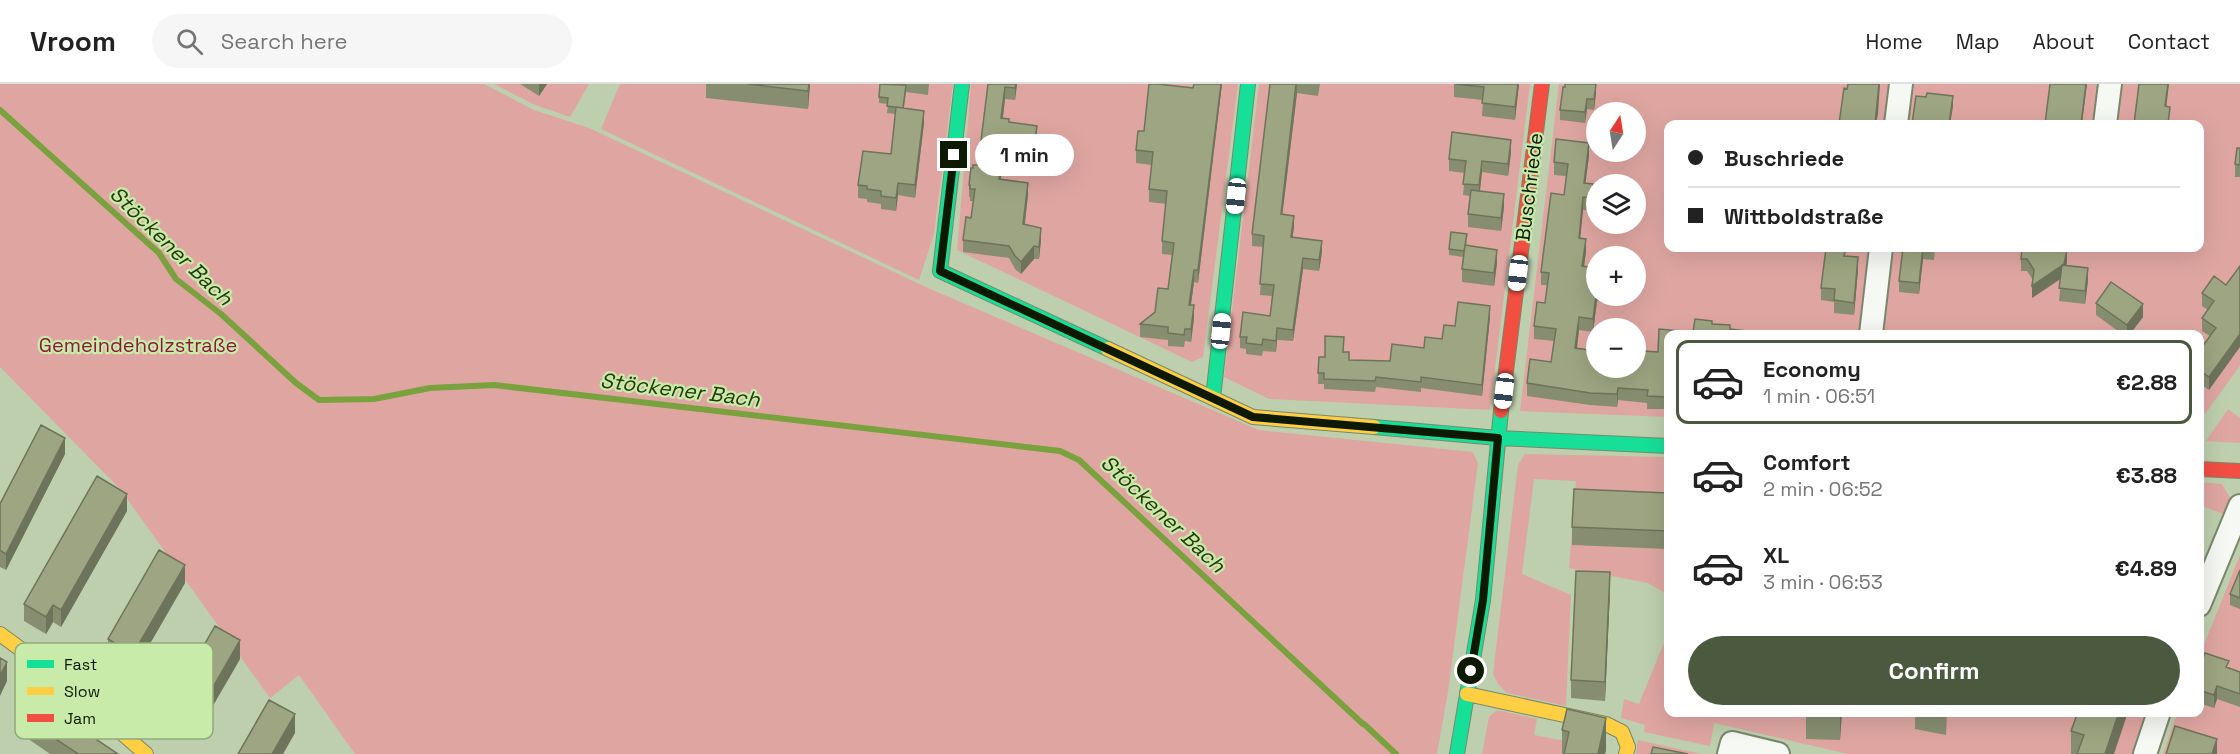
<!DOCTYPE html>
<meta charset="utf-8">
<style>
body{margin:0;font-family:"Space Grotesk",sans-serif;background:#f6f6f6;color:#222;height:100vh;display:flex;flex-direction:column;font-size:22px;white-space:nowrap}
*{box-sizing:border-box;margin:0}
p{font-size:20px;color:#767676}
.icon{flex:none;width:33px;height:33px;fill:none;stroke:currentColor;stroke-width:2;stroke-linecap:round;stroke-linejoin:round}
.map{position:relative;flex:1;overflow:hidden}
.details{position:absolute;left:1664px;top:246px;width:540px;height:387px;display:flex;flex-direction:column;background:#fff;border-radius:12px;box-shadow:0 6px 24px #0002}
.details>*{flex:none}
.guide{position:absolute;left:1664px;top:36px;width:540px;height:132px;border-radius:12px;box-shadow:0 6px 24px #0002;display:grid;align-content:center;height:132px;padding:0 24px;background:#fff}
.needle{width:39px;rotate:12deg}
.buttons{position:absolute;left:1586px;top:18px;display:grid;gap:12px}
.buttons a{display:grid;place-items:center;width:60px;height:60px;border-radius:50%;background:#fff;box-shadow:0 6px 24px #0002;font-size:30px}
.end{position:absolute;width:27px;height:27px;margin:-14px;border:8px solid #0d1902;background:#fff;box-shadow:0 0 0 3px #fff}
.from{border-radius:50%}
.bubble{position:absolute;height:42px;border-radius:21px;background:#fff;box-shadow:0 6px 24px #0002;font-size:20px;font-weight:600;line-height:42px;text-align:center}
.car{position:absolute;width:18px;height:36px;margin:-18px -9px;border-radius:8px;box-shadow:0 0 4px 2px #0007;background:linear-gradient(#fff 24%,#345 0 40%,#fff 0 76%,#345 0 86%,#fff 0)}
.guide b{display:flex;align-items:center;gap:21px;height:57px;font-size:22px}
.guide b+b{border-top:2px solid #e0e0e0}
.guide i{width:15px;height:15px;background:#222}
ul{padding:10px 0 0;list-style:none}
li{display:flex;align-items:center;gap:18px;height:84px;margin:0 12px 9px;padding:0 12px;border:3px solid transparent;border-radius:12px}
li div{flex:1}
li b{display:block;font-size:22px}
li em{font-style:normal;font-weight:600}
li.selected{border-color:#4b593e}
li>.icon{width:54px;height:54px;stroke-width:1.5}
.button{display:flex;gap:12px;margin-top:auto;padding:12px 24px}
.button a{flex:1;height:69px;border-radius:36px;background:#4b593e;color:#fff;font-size:24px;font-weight:600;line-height:69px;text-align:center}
header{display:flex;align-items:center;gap:36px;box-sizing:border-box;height:84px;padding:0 30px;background:#fff;border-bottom:2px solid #e0e0e0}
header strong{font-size:28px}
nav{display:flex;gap:33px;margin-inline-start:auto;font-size:21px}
.search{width:420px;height:54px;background:#f6f6f6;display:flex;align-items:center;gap:15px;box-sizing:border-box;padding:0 21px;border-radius:33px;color:#767676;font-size:22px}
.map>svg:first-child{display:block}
.green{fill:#dfa6a1;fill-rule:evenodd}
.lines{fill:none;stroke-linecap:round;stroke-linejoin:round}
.stream{stroke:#79a23e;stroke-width:6}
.street-casing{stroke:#79876c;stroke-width:26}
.fast-casing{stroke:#79876c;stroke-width:16}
.slow-casing{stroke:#79876c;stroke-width:16}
.jam-casing{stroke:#79876c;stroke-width:16}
.street{stroke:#f5f8f3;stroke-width:22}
.fast{stroke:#16e098;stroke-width:14}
.slow{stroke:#ffcf43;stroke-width:14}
.jam{stroke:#f24e42;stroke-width:14}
.wall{fill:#878e70}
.shaded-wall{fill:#6e745b}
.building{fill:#9da582;stroke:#6e745b;stroke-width:1.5}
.route{stroke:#0d1902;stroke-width:8}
.labels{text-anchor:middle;stroke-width:4.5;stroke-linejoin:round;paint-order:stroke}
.street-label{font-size:20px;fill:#0d1902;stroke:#c9ebaa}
.park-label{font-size:20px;fill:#8d193a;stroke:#c9ebaa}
.water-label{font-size:21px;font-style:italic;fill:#253a0b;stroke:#c9ebaa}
.key{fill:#c9ebaa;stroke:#91ac78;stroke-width:1.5}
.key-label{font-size:16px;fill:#0d1902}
</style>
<header>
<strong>Vroom</strong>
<div class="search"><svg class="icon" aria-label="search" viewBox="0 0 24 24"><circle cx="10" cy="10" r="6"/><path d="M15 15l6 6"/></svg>Search here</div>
<nav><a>Home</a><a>Map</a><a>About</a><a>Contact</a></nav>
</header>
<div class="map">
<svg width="2240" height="670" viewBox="0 0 2240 670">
<rect width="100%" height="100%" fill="#bdcfad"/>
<path class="green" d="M0,0H484L534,26L589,44L928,204L1259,346L1473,368L1478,379L1448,608L1437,670H355L299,591L270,614L120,405L0,283Z
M494,0H589L570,33L533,20Z
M620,0H953L934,150L919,196L601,45Z
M971,0H1238L1203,273L1192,278L957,166Z
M1259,0H1530L1490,326L1269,315L1224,293Z
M1559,0H1893L1888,40H1668V164H1872L1862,250H1668V333L1520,327ZM1596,28H1635V68H1596ZM1596,100H1635V140H1596ZM1596,172H1635V212H1596ZM1596,244H1635V284H1596Z
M1912,0H2240V282L2199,338V250H1882L1892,164H2199V40H1907Z
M2228,325L2240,334V359L2206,357Z
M1525,370L1668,373V511L1648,499L1569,484L1576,397L1534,395L1522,490L1571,511L1566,622L1507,609L1498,600L1493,590L1518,381Z
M2199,398L2222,400L2232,417L2226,431L2199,421Z
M2240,471V670H2163L2177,629L2199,628V573Z
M1668,549V628L2147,629L2132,670H1848L1714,639L1710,662L1644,648L1645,641L1621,634L1624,615L1639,620Z
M1497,626L1537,635L1534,651L1565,657L1562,670H1482L1489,633Z
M1638,656L1701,670H1636Z"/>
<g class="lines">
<path class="stream" d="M0,26L159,169L176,195L221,230L296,299L319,316L374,315L430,304L494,301L1060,367L1079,376L1363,640
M1364,640L1396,670"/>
<g class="street-casing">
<path id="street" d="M1896,40L1901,0
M2105,40L2110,0
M1871,250L1881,164
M2199,521L2240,422
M1729,670L1732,659L1778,670
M2145,670L2159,628"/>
</g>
<g class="fast-casing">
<path id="fast" d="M962,0L940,187L1108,265
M1213,314L1248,0
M1374,343L1498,354L1668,362
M1457,670L1483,516L1501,327"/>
</g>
<g class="slow-casing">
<path id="slow" d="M1108,265L1253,333L1374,343
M0,550L49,586L146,670
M1467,610L1606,640L1622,648L1628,663L1626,670"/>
</g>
<g class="jam-casing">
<path id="jam" d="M1501,327L1542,0
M2199,385L2240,387"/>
</g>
<use href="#street" class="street"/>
<use href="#fast" class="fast"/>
<use href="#slow" class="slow"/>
<use href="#jam" class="jam"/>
</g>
<path class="wall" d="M520,0H547L539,12Z
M706,0H810L808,25L706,14Z
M900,0H929L928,11L906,8L904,24L924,39L915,114L898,111L896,127L881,125V120L867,118V115L858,114V101L891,70L896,30L887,29L888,20L879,19V13Z
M988,0H1017L1015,16L1005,15L1003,35L1037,54L1033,83L1003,79L1001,95L1028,111L1025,140L1041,156L1039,175H1034L1021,190L1015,185L1009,174L963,168V156L971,134L974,117H970V113H969V101L973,84L978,81Z
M1222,0L1198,199L1194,198L1191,221L1194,234L1191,258L1185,257L1184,263L1168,262V256L1140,253V240L1155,228L1168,205L1172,171L1162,170V157L1166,120L1149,118V105L1152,81L1136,79V66L1144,47L1193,4Z
M1270,0H1320L1318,12L1297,9L1282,131L1294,143L1292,153L1322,168L1319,187L1303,185L1293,257L1277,256L1276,268L1263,267L1262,272L1246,270V265L1240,264V253L1270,232L1272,212L1260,211L1263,163L1252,162V150Z
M1454,0H1519L1515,36L1482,32L1483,16L1454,13Z
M1596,9L1594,26L1587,25L1585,39L1560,36V26Z
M1556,55L1589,59V72L1585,99L1593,100V112L1591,127L1583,126L1580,154L1586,155V168L1584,183L1596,184V212H1603L1602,218L1597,217L1593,248L1579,246L1577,264L1596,267V284H1635V271L1644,272V267L1658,268L1659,245L1693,248L1695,235L1712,237V240L1730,241V245L1772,250H1668V325H1647V319L1618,316L1617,323L1590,321L1527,312V299L1530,275L1551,278L1554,257L1534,255V242L1537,218L1545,219L1547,201H1541V188L1551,109L1564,111L1566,92L1554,91V78Z
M2240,64V93H2235V80Z
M1511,68L1508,92L1482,88L1480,107L1504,123L1501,147L1468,143V130L1470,112L1463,111L1465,89L1449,87V75Z
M1467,157L1466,162L1497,179L1494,202L1462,198V185L1463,173L1449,171V165Z
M1898,164H1935L1934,176L1923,175L1919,210L1899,208V197L1903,169L1898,168Z
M1846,172L1858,186L1854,231L1834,229V218L1821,216V204Z
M2021,175L2067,178L2066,181L2088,197L2085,220L2059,217L2061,195L2032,214L2033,196L2027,187H2021Z
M2226,201L2209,306L2199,299V267L2210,252L2202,247V234L2208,226L2202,222V209Z
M2096,219L2143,233L2130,250H2122L2096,231Z
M1490,233L1482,312L1421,304V308L1376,303L1375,308L1324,305V300H1318L1319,273H1325L1344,268L1349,276L1390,277L1424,264L1442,255L1455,242Z
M65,370L6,486L0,483V420Z
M1668,409V465L1572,461V443Z
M127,427L61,543L53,538L46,550L24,537V520Z
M2240,486V525L2230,521V510Z
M185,499L133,589L108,574V555Z
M1610,507L1605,617L1571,614V596Z
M240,575L197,649L172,635V617Z
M2199,584H2229L2240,588V623L2217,615L2214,624L2199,619Z
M1567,625L1606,666L1605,670H1562V646Z
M1696,628H1730V631Z
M1806,628H1842L1840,656L1806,655Z
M1915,628H1947L1946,651L1915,645Z
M2078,628L2114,670H2071V647Z
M27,636L95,654L118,670H50L27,654Z"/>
<path class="shaded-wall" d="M539,0H547L539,12Z
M809,0H810L808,25V7Z
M1016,0H1017L1015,16V4Z
M1221,0H1222L1198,199V186Z
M1297,0V9L1281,142V130Z
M1518,0H1519L1515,36V23Z
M1596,0V9L1594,26V15Z
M1879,0H1880L1878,30L1876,40H1875Z
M2086,0H2087L2082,40H2081Z
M2168,0H2169L2165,34V22Z
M1005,3V15L1001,47V34Z
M1953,12V23L1950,40H1949Z
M1587,15V25L1585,39V28Z
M924,27V39L915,114V101Z
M1037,42V54L1033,83V70Z
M1511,56V68L1508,92V80Z
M1589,59V72L1584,111V99Z
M1003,67V79L999,107V95Z
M1482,77V88L1479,113V101Z
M898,99V111L896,127V114Z
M1028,99V111L1023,152V140Z
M1593,100V112L1591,127V114Z
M1504,110V123L1501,147V134Z
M1583,113V126L1579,167V154Z
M1294,132V143L1291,165V153Z
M1041,144V156L1039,175V163Z
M1586,155V168L1582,195V182Z
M1322,157V168L1319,187V176Z
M1034,162V175L1021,190V178Z
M1923,164V175L1919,210V199Z
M1497,166V179L1494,202V189Z
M2067,166V178L2064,192L2032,214V202Z
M1858,173V186L1854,231V219Z
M1303,174V185L1293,257V246Z
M2088,184V197L2085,220V207Z
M1194,186V198L1189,234V221Z
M1596,212H1597V217L1593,248V235Z
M2143,220V233L2130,250H2127V241Z
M1194,221V234L1191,258V245Z
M1490,222V233L1482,312V301Z
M1579,233V246L1575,277V264Z
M1277,244V256L1276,268V257Z
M2240,250V263L2209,306V293Z
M1618,304V316L1617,323V310Z
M65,354V370L6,486V470Z
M127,410V427L61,543V526Z
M2200,425V444L2199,446V428Z
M185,481V499L133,589V570Z
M1610,488V507L1605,617V598Z
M53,521V538L46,550V533Z
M240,556V575L197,649V631Z
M7,578V597L0,612V592Z
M2217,602V615L2214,624V611Z
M1840,628H1842L1840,656Z
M2119,628H2128L2114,670H2105Z
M295,630V649L283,670H272Z
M1606,634V666L1605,670H1598Z
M95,645V663L90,651Z
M2217,655V670H2212Z"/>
<path class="building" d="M748,0H809L808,7Z
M880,0L906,1L903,24L887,22L888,14L879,13Z
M988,0H1016L1015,4L1005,3L1001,34L1009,35V38L1037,42L1033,70L1003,67L999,95L1028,99L1023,140L1041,144L1039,163L1034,162L1021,178L1015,172L1009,162L963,156L966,133L971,134L975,105H970V101H969L971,84H973V81H978Z
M1149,0H1158L1193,4L1194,0H1221L1198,186H1194L1189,221H1194L1191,245H1185L1184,251L1168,249V243L1140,240L1155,228L1158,204L1168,205L1174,159L1162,157L1167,107L1149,105L1153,68L1136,66L1138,47H1144Z
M1270,0H1296L1281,130L1294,132L1291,153L1322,157L1319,176L1303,174L1293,246L1277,244L1276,257L1263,255L1262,261L1246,259L1247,253H1240L1243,228L1270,232L1274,201L1260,200L1264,152L1252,150Z
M1455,0H1518L1515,23L1482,19L1484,3Z
M1565,0H1596L1594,15H1587L1585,28L1560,26L1563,3H1565Z
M1848,0H1879L1875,40H1839L1844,4L1847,5Z
M2050,0H2086L2081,40H2045Z
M2139,0H2168L2165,22L2170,23L2168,40H2134Z
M1927,9L1953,12L1949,40H1912L1916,12L1926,13Z
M896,23L924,27L915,101L898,99L896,114L881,112V107L867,105V102L858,101L863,67L891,70Z
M1452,48L1511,56L1508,80L1482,77L1479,101L1463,100L1466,77L1449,75Z
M1556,55L1589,59L1584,99L1593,100L1591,114L1583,113L1579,154L1586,155L1582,182L1596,184V212L1593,235L1579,233L1575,264L1596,267V284H1635V271L1644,272V267L1658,268L1659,245L1693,248L1695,235L1712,237V240L1730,241V245L1772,250H1668V313L1647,312L1648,306L1618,304L1617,310L1590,309L1527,299L1530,275L1551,278L1556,245L1534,242L1537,218L1545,219L1549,189L1541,188L1551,109L1564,111L1568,80L1554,78Z
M2237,64H2240V81L2235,80Z
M1471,106L1504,110L1501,134L1468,130Z
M1451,148L1467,150L1464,167L1449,165Z
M1465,161L1497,166L1494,189L1462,185Z
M1826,164L1846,165L1844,172L1858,173L1854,219L1834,216L1835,205L1821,204Z
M1903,164H1934V165L1923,164L1919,199L1899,197Z
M2022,164H2065L2067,166L2064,180L2032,202L2034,186L2027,175H2021Z
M2062,181L2088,184L2085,207L2059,204Z
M2240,182V250L2209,293L2199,286V267L2216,244L2202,234L2214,217L2202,209L2214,192L2226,201Z
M2111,198L2143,220L2127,241L2096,219Z
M1458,218L1490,222L1482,301L1421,293V298L1376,293L1375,297L1324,295V289H1318L1319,273H1325V252L1344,253L1343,268H1349V276L1390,277L1392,260L1424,264L1425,253L1442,255L1444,241L1455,242Z
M1802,248L1820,250H1802Z
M41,341L65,354L6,470L0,466V420Z
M97,392L127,410L61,526L53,521L46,533L24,520Z
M1574,405L1668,409V447L1572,443Z
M159,466L185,481L133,570L108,555Z
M2240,486V514L2230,510Z
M1576,487L1610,488L1605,598L1571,596Z
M215,542L240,556L197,631L172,617Z
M2205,569L2229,577L2226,583L2240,588V610L2217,602L2214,611L2199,606V584Z
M0,574L7,578L0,592Z
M44,611L95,645L90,651L118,670H76L77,669L27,636Z
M269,616L295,630L272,670H238Z
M1567,625L1606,634L1598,670H1564L1569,648L1562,646Z
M2078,628H2119L2105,670H2077L2084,651L2071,647Z
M2175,642L2217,655L2212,670H2166Z
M1653,663L1688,670H1651Z"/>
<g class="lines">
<path class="route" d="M954,71L940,187L1253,333L1498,354L1483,516L1471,587"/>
</g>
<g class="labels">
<g class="street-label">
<text transform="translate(1529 103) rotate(-83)" y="7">Buschriede</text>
</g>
<g class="park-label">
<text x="138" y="268">Gemeindeholzstraße</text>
</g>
<g class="water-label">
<text transform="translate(171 162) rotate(44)" y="7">Stöckener Bach</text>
<text transform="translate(680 306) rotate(7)" y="7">Stöckener Bach</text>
<text transform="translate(1163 430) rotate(43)" y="7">Stöckener Bach</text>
</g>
</g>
<rect x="15" y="559" width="198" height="96" rx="9" class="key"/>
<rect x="27" y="576" width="27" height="8" fill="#16e098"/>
<rect x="27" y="603" width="27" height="8" fill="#ffcf43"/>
<rect x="27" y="630" width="27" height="8" fill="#f24e42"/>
<g class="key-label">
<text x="64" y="586">Fast</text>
<text x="64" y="613">Slow</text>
<text x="64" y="640">Jam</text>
</g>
</svg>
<div class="buttons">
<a><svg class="needle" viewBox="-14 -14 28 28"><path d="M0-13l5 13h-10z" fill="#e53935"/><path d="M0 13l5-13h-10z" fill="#767676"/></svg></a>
<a><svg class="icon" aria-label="layers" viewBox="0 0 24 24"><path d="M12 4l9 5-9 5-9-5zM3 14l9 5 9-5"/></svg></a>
<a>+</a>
<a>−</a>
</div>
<i class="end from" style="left:1471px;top:587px"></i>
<i class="end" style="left:954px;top:71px"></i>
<div class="bubble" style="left:975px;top:50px;width:99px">1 min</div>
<i class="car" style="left:1236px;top:112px;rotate:186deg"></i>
<i class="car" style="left:1518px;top:189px;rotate:187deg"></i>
<i class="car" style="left:1221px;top:247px;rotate:6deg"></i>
<i class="car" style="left:1504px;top:307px;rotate:187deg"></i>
<div class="guide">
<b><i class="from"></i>Buschriede</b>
<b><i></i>Wittboldstraße</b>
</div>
<section class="details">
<ul>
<li class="selected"><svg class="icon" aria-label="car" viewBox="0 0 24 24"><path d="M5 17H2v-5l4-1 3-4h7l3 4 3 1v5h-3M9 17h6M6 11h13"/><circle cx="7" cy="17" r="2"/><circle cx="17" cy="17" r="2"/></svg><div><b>Economy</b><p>1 min · 06:51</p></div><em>€2.88</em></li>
<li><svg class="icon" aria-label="car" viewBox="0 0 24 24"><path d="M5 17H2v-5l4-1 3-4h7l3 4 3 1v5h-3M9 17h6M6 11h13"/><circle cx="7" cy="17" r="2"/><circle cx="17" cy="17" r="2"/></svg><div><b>Comfort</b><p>2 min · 06:52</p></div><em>€3.88</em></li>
<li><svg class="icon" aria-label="car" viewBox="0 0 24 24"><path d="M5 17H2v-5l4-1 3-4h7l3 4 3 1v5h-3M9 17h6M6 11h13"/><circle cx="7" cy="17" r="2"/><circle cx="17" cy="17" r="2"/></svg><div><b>XL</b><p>3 min · 06:53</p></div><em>€4.89</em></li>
</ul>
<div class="button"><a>Confirm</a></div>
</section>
</div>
